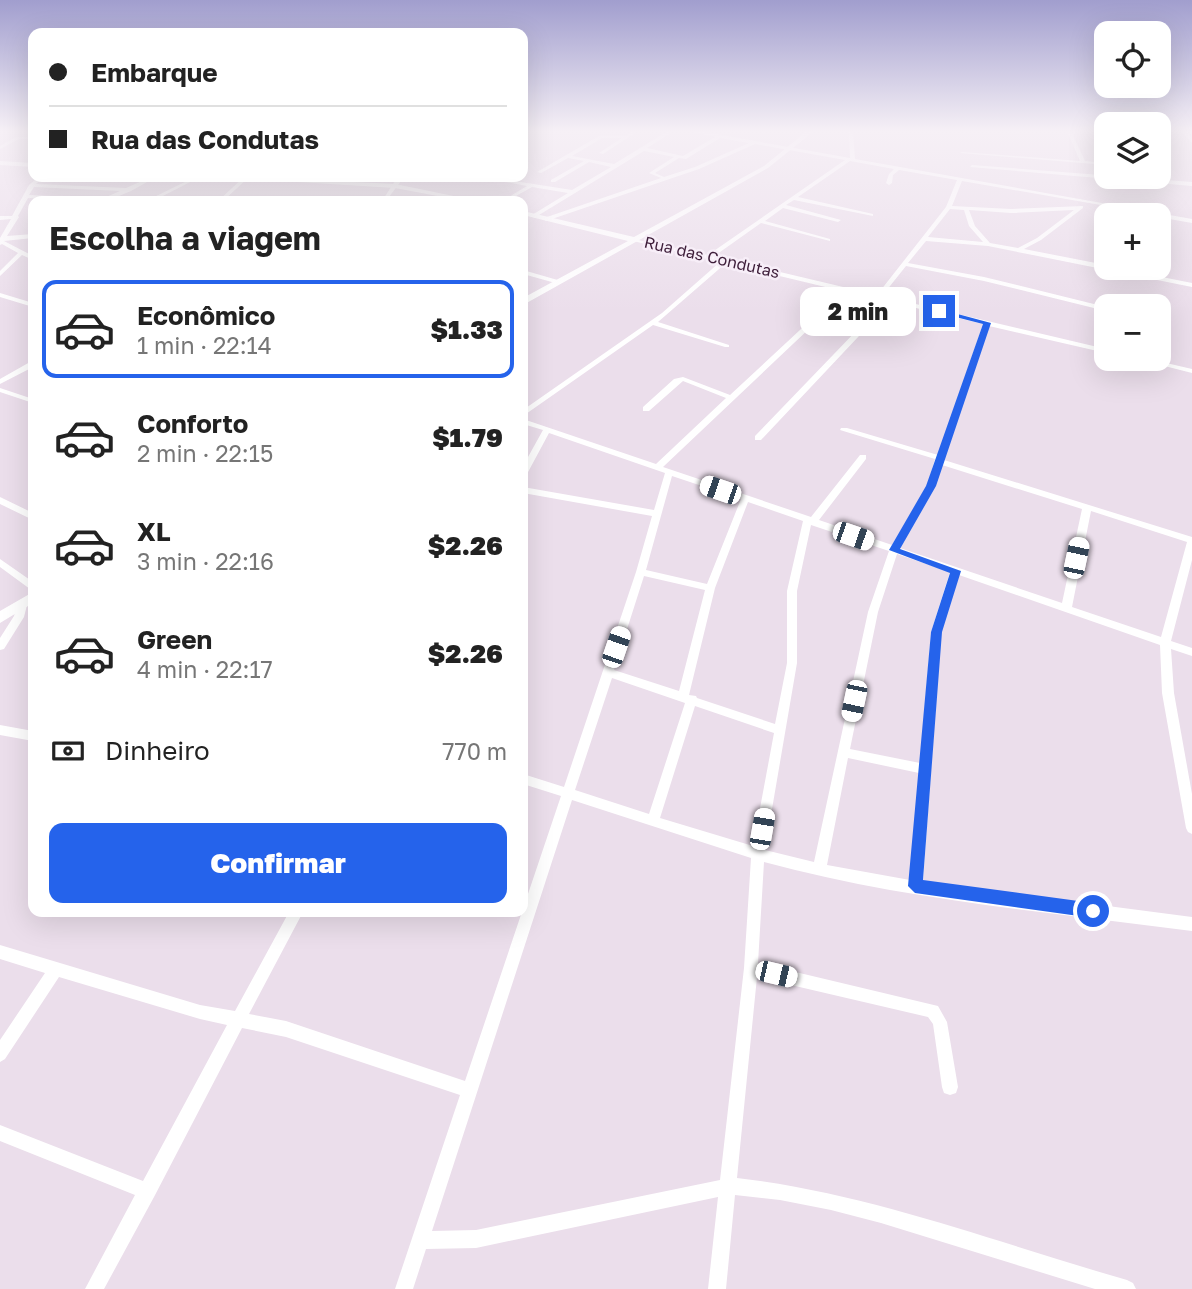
<!DOCTYPE html>
<html lang="pt">
<meta charset="utf-8">
<style>
body{margin:0;font-family:"Golos Text",sans-serif;background:#f2f2f2;color:#222;height:100vh;display:flex;flex-direction:column;font-size:26px;white-space:nowrap}
*{box-sizing:border-box;margin:0}
p{font-size:23px;color:#767676}
.icon{flex:none;width:38px;height:38px;fill:none;stroke:currentColor;stroke-width:2;stroke-linecap:round;stroke-linejoin:round}
.map{position:relative;flex:1;overflow:hidden}
.panel{position:absolute;left:28px;top:196px;width:500px;height:721px;display:flex;flex-direction:column;background:#fff;border-radius:14px;box-shadow:0 7px 28px #0002}
.panel>*{flex:none}
.top-card{position:absolute;left:28px;top:28px;width:500px;height:154px;border-radius:14px;box-shadow:0 7px 28px #0002;display:grid;align-content:center;height:154px;padding:0 21px;background:#fff}
.fabs{position:absolute;left:1094px;top:21px;display:grid;gap:14px}
.fabs a{display:grid;place-items:center;width:77px;height:77px;border-radius:14px;background:#fff;box-shadow:0 7px 28px #0002;font-size:35px}
.end{position:absolute;width:32px;height:32px;margin:-16px;border:9px solid #2563eb;background:#fff;box-shadow:0 0 0 4px #fff}
.from{border-radius:50%}
.bubble{position:absolute;height:49px;border-radius:14px;background:#fff;box-shadow:0 7px 28px #0002;font-size:23px;font-weight:800;line-height:49px;text-align:center}
.car{position:absolute;width:21px;height:42px;margin:-21px -10px;border-radius:9px;box-shadow:0 0 5px 2px #0007;background:linear-gradient(#fff 24%,#345 0 40%,#fff 0 76%,#345 0 86%,#fff 0)}
.top-card b{display:flex;align-items:center;gap:24px;height:66px;font-size:26px}
.top-card b+b{border-top:2px solid #e0e0e0}
.top-card i{width:18px;height:18px;background:#222}
ul{padding:0;list-style:none}
li{display:flex;align-items:center;gap:21px;height:98px;margin:0 14px 10px;padding:0 7px;border:4px solid transparent;border-radius:14px}
li div{flex:1}
li b{display:block;font-size:26px}
li em{font-style:normal;font-weight:800}
li.on{border-color:#2563eb}
li>.icon{width:63px;height:63px;stroke-width:1.5}
h2{padding:0 21px;font-size:32px;line-height:84px}
.pay{display:flex;align-items:center;gap:18px;height:77px;padding:0 21px;font-size:26px}
.pay p{margin-inline-start:auto}
.action{display:flex;gap:14px;margin-top:auto;padding:14px 21px}
.action a{flex:1;height:80px;border-radius:14px;background:#2563eb;color:#fff;font-size:28px;font-weight:800;line-height:80px;text-align:center}
.map>svg:first-child{display:block}
.lines{fill:none;stroke-linecap:round;stroke-linejoin:round}
.minor{fill:#fff;fill-rule:evenodd}
.tertiary{fill:#fff;fill-rule:evenodd}
.route{fill:#2563eb}
.labels{text-anchor:middle;stroke-width:5;stroke-linejoin:round;paint-order:stroke}
.far-street-label{font-size:16px;fill:#3d1d39;stroke:#f7eef8}
</style>
<div class="map">
<svg width="1192" height="1289" viewBox="0 0 1192 1289">
<rect width="100%" height="100%" fill="#ebdeeb"/>
<g class="lines">
<path class="minor" d="M632,131H638L603,154L599,153L622,138H602L572,156L614,164L668,131H674L647,148L683,156L715,137L688,131H700L850,158L849,131H853L855,159L1192,219V223L1158,217V215L962,181L952,206L1011,209L1083,206V208L1041,240L1024,249L1106,265V268H1117L1192,283V287L988,246L926,241L908,263L984,277L1106,307V311L984,281L906,266L882,296L1106,349V353L989,326L944,460L1192,537V560L1171,641L1192,648V656L1171,649L1174,693L1192,794V834L1188,832L1186,828L1162,693L1160,645L959,575L941,632L923,882L1192,917V931C1049,912 903,900 764,862L758,963L938,1006L947,1022L958,1087L956,1093L950,1095L944,1093L942,1087L933,1024L928,1017L757,977L737,1178C873,1194 997,1243 1127,1280L1133,1283L1136,1289H1095L881,1223L831,1210L780,1200L735,1195L726,1289H708L718,1197L476,1248L426,1249L413,1289H395L460,1095L286,1037L242,1028L154,1197L104,1289H85L135,1195L0,1141V1125L143,1181L227,1025L200,1019L59,977L5,1059L0,1062V1040L45,973L0,959V945L200,1005L235,1011L289,912H303L249,1014L286,1021L465,1081L561,796L523,784V774L564,787L636,572L652,516L523,493V487L654,510L665,473L549,433L527,474L523,477V466L543,430L523,424V419L656,464L726,398L683,381L649,411H643V407L674,379L683,377L730,395L842,291L726,263L658,322L729,345V347H725L653,325L523,416V410L662,313L720,262L629,240V238L708,255L845,160L755,144L699,169L546,221L543,219L544,218L661,178L649,173L674,157L644,151L534,218L532,215L568,193L532,187L507,201H502L527,186L480,177H489L572,190L611,167L589,162L555,182H551V180L584,161L568,158L541,173L537,172L599,136L627,135ZM720,138L749,143L695,167L664,177L655,173L679,158L686,159ZM850,161L894,169L889,174L886,183L889,185L892,183L893,175L899,170L957,180L946,207L877,295L729,260L726,258L713,257L761,223L830,241V239L765,221L783,208L838,222L841,220L786,205L794,200L873,216V214L798,197ZM950,209L964,210L969,226L983,242L928,237ZM969,210L1011,213L1074,210L1037,238L1018,248L990,243L975,226ZM848,292L885,301L755,436V440H761L891,302L983,324L938,455L847,428H841L840,430L935,459L927,486L892,545L819,520L866,459V455H860L811,517L663,467ZM942,465L1082,509L1062,603L900,548L935,486ZM672,476L741,499L707,584L646,570ZM748,502L803,521L787,591V663L775,724L697,698L696,696L689,695L715,588ZM1091,511L1187,542L1161,637L1072,607ZM811,525L889,551L868,612L814,862L765,850L797,663V591ZM897,554L950,572L931,632L920,763L850,749L878,612ZM644,576L705,590L679,691L614,670ZM612,678L685,703L649,814L575,790ZM695,706L774,733L753,846L660,818ZM848,758L919,773L910,880L827,865ZM572,800L751,858L744,968L720,1180L476,1230L432,1231Z
M1067,131H1071L1085,161L1106,163V165L960,153L962,152L1080,161Z
M1182,131H1187L1192,139V143Z
M16,137H33V139H19L0,149V146Z
M1158,146L1168,159L1158,167V163L1163,159L1158,151Z
M972,165L1192,182V186L970,167Z
M38,177H43L36,184L126,188L151,177H156L131,191L107,201L28,198L18,216L19,217L7,236L33,234V238L4,241L33,256V260L22,255L0,276V271L18,253L2,244L0,245V238L11,219L0,220V216H12L29,185ZM34,187L120,191L104,198L29,195Z
M195,177H200L153,201H146Z
M244,177H249L223,201H218Z
M390,177H395L401,181L386,201H382L395,181Z
M307,196L315,200L316,201H309L305,199Z
M292,199L295,201H288L289,200Z
M523,270L561,281L562,282L559,284L523,274Z
M0,293L33,303V307L0,297Z
M1137,359H1149L1192,369V373Z
M30,362H33V367L0,384V379Z
M0,388L33,399V403L0,392Z
M0,497L33,513V520L0,504Z
M0,559L33,582V590L30,589L0,567Z
M22,601L27,605L24,617L4,649L0,650V638L14,616L18,602Z
M0,725L33,731V741L0,735Z"/>
<path class="tertiary" d="M807,131H814L768,168L523,305V298L628,241L523,215V211L634,237L764,166Z
M0,161L33,163V167L0,165Z
M247,177L395,184L478,201H464L395,188L250,179Z
M33,592V603L0,623V611Z"/>
</g>
<linearGradient id="sky" x2="0" y2="1"><stop stop-color="#a19ece"/><stop offset="0.42" stop-color="#f6f0f6"/><stop offset="1" stop-color="#f6f0f6" stop-opacity="0"/></linearGradient>
<rect width="1192" height="312" fill="url(#sky)"/>
<path class="route" d="M939,309L991,323L936,486L900,549L961,571L942,632L923,880L1093,903L1100,911L1093,918L915,893L908,886L931,632L950,573L889,550L926,486L983,324L936,312Z"/>
<g class="labels">
<g class="far-street-label">
<text transform="translate(712 257) rotate(13)" y="6">Rua das Condutas</text>
</g>
</g>
</svg>
<div class="fabs">
<a><svg class="icon" aria-label="locate" viewBox="0 0 24 24"><circle cx="12" cy="12" r="6"/><path d="M12 2v4M12 18v4M2 12h4M18 12h4"/></svg></a>
<a><svg class="icon" aria-label="layers" viewBox="0 0 24 24"><path d="M12 4l9 5-9 5-9-5zM3 14l9 5 9-5"/></svg></a>
<a>+</a>
<a>−</a>
</div>
<i class="end from" style="left:1093px;top:911px"></i>
<i class="end" style="left:939px;top:311px"></i>
<div class="bubble" style="left:800px;top:287px;width:116px">2 min</div>
<i class="car" style="left:720px;top:490px;rotate:289deg"></i>
<i class="car" style="left:853px;top:536px;rotate:109deg"></i>
<i class="car" style="left:1076px;top:558px;rotate:12deg"></i>
<i class="car" style="left:616px;top:647px;rotate:19deg"></i>
<i class="car" style="left:854px;top:701px;rotate:192deg"></i>
<i class="car" style="left:762px;top:829px;rotate:10deg"></i>
<i class="car" style="left:776px;top:974px;rotate:103deg"></i>
<div class="top-card">
<b><i class="from"></i>Embarque</b>
<b><i></i>Rua das Condutas</b>
</div>
<section class="panel">
<h2>Escolha a viagem</h2>
<ul>
<li class="on"><svg class="icon" aria-label="car" viewBox="0 0 24 24"><path d="M5 17H2v-5l4-1 3-4h7l3 4 3 1v5h-3M9 17h6M6 11h13"/><circle cx="7" cy="17" r="2"/><circle cx="17" cy="17" r="2"/></svg><div><b>Econômico</b><p>1 min · 22:14</p></div><em>$1.33</em></li>
<li><svg class="icon" aria-label="car" viewBox="0 0 24 24"><path d="M5 17H2v-5l4-1 3-4h7l3 4 3 1v5h-3M9 17h6M6 11h13"/><circle cx="7" cy="17" r="2"/><circle cx="17" cy="17" r="2"/></svg><div><b>Conforto</b><p>2 min · 22:15</p></div><em>$1.79</em></li>
<li><svg class="icon" aria-label="car" viewBox="0 0 24 24"><path d="M5 17H2v-5l4-1 3-4h7l3 4 3 1v5h-3M9 17h6M6 11h13"/><circle cx="7" cy="17" r="2"/><circle cx="17" cy="17" r="2"/></svg><div><b>XL</b><p>3 min · 22:16</p></div><em>$2.26</em></li>
<li><svg class="icon" aria-label="car" viewBox="0 0 24 24"><path d="M5 17H2v-5l4-1 3-4h7l3 4 3 1v5h-3M9 17h6M6 11h13"/><circle cx="7" cy="17" r="2"/><circle cx="17" cy="17" r="2"/></svg><div><b>Green</b><p>4 min · 22:17</p></div><em>$2.26</em></li>
</ul>
<div class="pay"><svg class="icon" aria-label="cash" viewBox="0 0 24 24"><path d="M3 7h18v10H3z"/><circle cx="12" cy="12" r="2"/></svg>Dinheiro<p>770 m</p></div>
<div class="action"><a>Confirmar</a></div>
</section>
</div>
